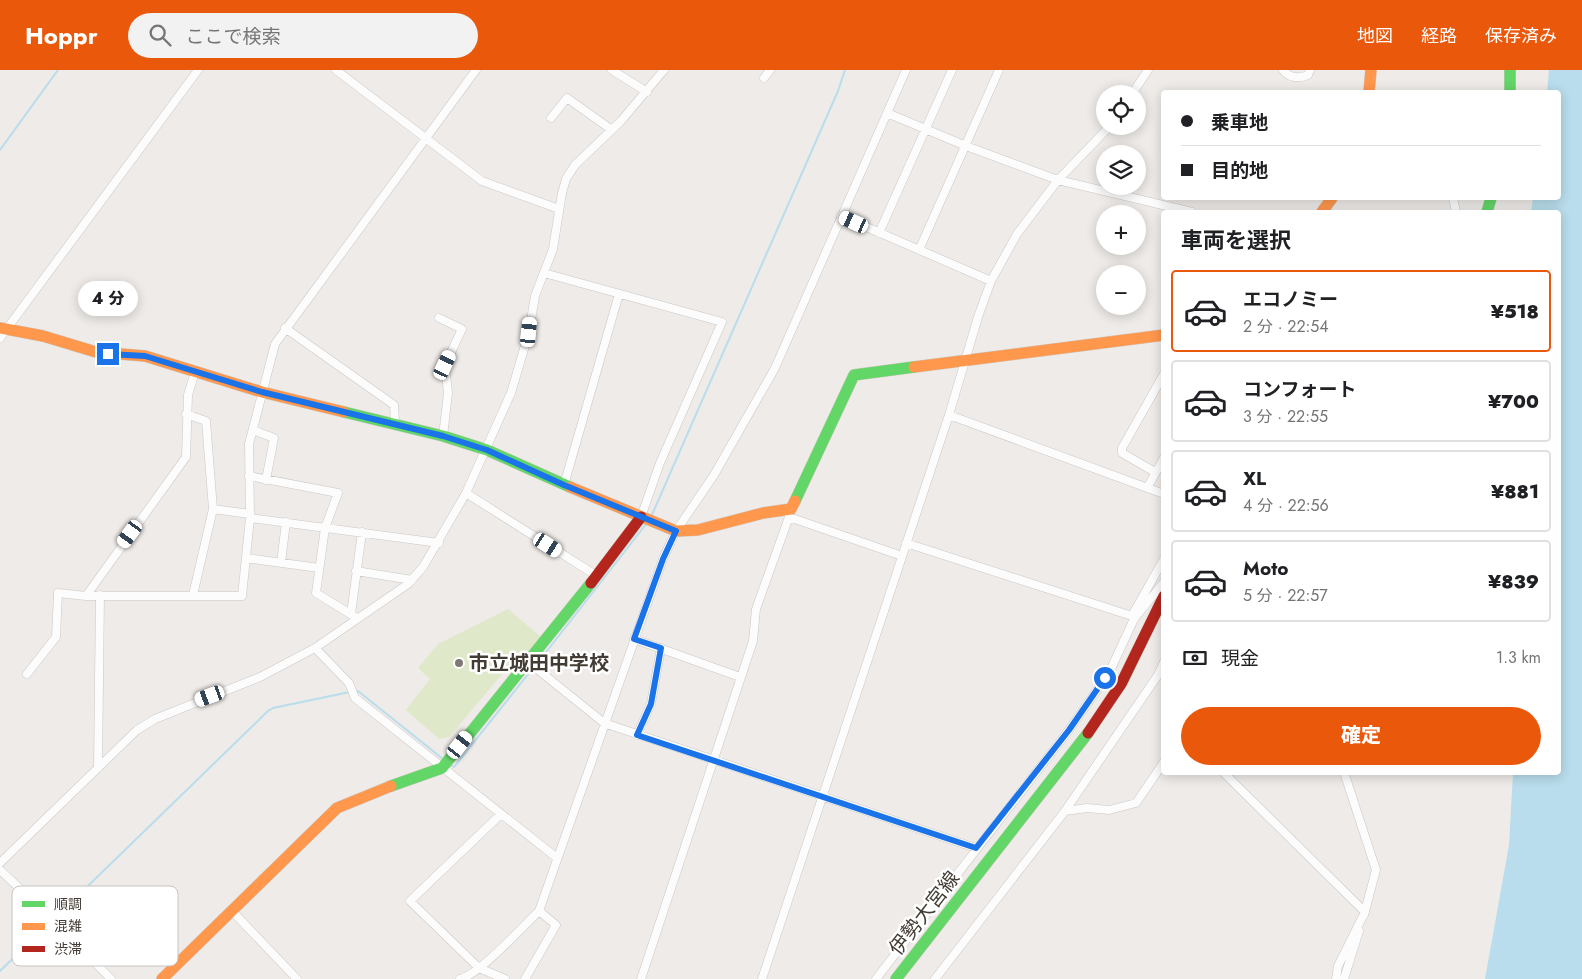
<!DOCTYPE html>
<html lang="ja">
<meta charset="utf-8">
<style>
body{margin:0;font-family:Jost,"Noto Sans JP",sans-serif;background:#f2f2f2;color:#202124;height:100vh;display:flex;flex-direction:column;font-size:19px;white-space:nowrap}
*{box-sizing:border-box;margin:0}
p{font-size:16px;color:#757577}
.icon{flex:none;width:28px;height:28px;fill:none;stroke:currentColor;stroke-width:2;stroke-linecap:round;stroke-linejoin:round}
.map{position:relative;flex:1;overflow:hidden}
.drawer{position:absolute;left:1161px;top:140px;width:400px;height:565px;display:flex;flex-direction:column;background:#fff;border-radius:5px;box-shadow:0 2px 12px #0003}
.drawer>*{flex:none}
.hud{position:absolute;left:1161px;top:20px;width:400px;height:110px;border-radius:5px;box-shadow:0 2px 12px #0003;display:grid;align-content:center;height:110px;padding:0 20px;background:#fff}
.buttons{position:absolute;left:1096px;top:15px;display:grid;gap:10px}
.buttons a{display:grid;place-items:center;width:50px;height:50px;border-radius:50%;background:#fff;box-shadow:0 2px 12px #0003;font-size:25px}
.end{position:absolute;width:22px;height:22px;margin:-11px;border:6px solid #1a73e8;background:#fff;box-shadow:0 0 0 2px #fff}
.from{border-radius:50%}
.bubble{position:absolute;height:35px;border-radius:18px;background:#fff;box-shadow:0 2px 12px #0003;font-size:16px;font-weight:800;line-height:35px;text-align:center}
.car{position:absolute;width:15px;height:30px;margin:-15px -8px;border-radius:6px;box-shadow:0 0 4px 1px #0007;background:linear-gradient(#fff 24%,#345 0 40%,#fff 0 76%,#345 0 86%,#fff 0)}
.hud b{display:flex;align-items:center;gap:18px;height:48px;font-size:19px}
.hud b+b{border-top:1px solid #e0e0e0}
.hud i{width:12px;height:12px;background:#202124}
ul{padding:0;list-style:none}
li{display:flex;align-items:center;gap:15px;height:82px;margin:0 10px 8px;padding:0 10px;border:2px solid #e0e0e0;border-radius:5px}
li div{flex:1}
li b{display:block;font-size:19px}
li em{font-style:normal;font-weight:800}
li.selected{border-color:#ea580c}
li>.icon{width:45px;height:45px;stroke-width:1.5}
h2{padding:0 20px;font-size:22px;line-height:60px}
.pay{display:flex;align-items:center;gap:12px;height:55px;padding:0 20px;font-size:19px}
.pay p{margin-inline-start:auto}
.primary-button{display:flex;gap:10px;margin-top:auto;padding:10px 20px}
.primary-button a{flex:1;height:58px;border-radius:30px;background:#ea580c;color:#fff;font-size:20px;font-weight:800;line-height:58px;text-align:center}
header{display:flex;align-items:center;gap:30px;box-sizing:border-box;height:70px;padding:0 25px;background:#ea580c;color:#fff}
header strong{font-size:24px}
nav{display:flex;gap:28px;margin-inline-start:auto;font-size:18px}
.search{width:350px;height:45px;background:#f2f2f2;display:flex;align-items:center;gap:12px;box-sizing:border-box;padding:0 18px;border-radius:28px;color:#757577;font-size:19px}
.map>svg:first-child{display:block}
.green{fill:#dfe8c8}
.water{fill:#b9ddec}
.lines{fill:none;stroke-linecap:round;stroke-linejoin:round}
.stream{stroke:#b9ddec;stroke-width:2}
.street-casing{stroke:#cbc7c4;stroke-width:9}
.fast-casing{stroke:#cfc9c0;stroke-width:12}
.slow-casing{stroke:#cfc9c0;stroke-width:12}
.jam-casing{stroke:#cfc9c0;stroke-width:12}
.street{stroke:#fcfcfc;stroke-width:8}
.fast{stroke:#63d668;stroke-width:11}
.slow{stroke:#ff974d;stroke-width:11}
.jam{stroke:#b3261e;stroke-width:11}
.route{stroke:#1a73e8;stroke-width:6}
.poi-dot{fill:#7f7973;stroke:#fff;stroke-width:2}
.labels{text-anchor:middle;stroke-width:5;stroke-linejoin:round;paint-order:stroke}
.poi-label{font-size:20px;font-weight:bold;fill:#433c34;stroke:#fff;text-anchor:start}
.street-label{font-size:20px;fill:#433c34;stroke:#fff}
.key{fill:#fff;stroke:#c7c4c2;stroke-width:1}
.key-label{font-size:14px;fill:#433c34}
</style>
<header>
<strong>Hoppr</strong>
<div class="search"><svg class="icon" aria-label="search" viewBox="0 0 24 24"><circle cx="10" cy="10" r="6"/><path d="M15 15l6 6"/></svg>ここで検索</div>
<nav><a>地図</a><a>経路</a><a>保存済み</a></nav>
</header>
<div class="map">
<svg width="1582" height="909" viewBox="0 0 1582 909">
<rect width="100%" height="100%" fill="#eeebe8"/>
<path class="green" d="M508,539L541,567L517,596L512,592L449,667L439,669L406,640L430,609L418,598L438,574Z"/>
<path class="water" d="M1549,0H1582V909H1485L1509,775L1513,703L1559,702V142H1531L1533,128H1559V22H1547Z"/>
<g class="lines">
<path class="stream" d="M0,80L58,0
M651,447L838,21L845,0
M536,595L647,453
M354,621H358L443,689
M451,695L454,697L533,598
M56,847L268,641L273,638L350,622
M0,901L52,851"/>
<g class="street-casing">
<path id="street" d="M336,0L482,111L559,139
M612,0L647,22
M1283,0C1289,8 1299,9 1308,5L1310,0
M764,8L770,0
M1132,24L1148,0
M887,43L966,76L1058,110L1192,142
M551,48L567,28L612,60
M1453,128L1456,142
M841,146L991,211
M879,163L952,0
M919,180L999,0
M544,203L722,252L660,393L641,447
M439,248L462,259L445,295L448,323L443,366
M285,258L394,335L395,352
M0,268L198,0
M186,344L206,351L213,439L250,444
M949,345L1164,424
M253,360L274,368L266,410
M1155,402L1122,383V378L1164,304
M249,406L338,423L325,458L316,523L357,548
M564,415L619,224
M1147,418L1164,388
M466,423L597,506
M789,447L902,486
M439,473L250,448L249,374L275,274L476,0
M906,473L1132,546L1134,549
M246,488L319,498
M281,493L286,452
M356,501L412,510
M193,525L213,439
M86,526H242L250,448
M1134,542L1164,489
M351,544L362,462
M634,569L740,607
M315,578L349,613L355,628L557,788
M527,591L604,653L976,778
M27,604L56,567L58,523L86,526L186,387L188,325L195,302
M637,665L651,634L661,578
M98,698L100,525
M1223,702L1365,842L1338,896L1336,909
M1344,702L1376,800L1364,845
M1065,741L1087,738L1109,740L1136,733L1164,692
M501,744L410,831L479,898L505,909
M0,793L137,660L155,649L260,607L315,578L408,514L423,497L466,423L511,323L529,262L535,226L553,179L562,123L566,109L575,95L621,51L664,0
M0,800L59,855L111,909
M232,841L297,909
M460,909C479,905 522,857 539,841
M525,909L556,855L539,841L663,489L676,461L714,405L775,298L906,0
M641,909L753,571L756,539L789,447L788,441
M762,909L949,345L978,247L991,211L1017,164L1058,110L1110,56
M876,909L1069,660L1109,603L1134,549L1164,512
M935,909L1065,741L1158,605L1164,592
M1344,909L1359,861"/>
</g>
<g class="fast-casing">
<path id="fast" d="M1510,0V22
M1487,142L1491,128
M344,342L443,366L487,380L570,417
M795,431L854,305L914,297
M391,716L442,698L591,513
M896,909L1088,663"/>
</g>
<g class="slow-casing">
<path id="slow" d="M1369,22L1371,0
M1322,142L1332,128
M0,258L43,266L96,282L145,286L262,322L344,342
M914,297L1164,265
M570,417L676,461L698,460L763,443L791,439L795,431
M162,909L337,738L391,716"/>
</g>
<g class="jam-casing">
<path id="jam" d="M591,513L641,447
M1088,663L1121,614L1164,526"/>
</g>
<use href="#street" class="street"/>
<use href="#fast" class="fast"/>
<use href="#slow" class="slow"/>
<use href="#jam" class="jam"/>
</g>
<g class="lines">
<path class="route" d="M108,284L145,286L262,322L443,366L487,380L564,415L676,461L663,489L634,569L661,578L651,634L637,665L976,778L1069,660L1105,608"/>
</g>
<circle class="poi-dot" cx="459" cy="593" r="5"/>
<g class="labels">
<g class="poi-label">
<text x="469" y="600">市立城田中学校</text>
</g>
<g class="street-label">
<text transform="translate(924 843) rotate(-52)" y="7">伊勢大宮線</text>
</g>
</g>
<rect x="12" y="816" width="166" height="80" rx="8" class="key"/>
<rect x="22" y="831" width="23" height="6" fill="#63d668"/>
<rect x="22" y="853" width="23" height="7" fill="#ff974d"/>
<rect x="22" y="876" width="23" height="6" fill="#b3261e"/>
<g class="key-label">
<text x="54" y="839">順調</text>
<text x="54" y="861">混雑</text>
<text x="54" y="884">渋滞</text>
</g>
</svg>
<div class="buttons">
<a><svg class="icon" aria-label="locate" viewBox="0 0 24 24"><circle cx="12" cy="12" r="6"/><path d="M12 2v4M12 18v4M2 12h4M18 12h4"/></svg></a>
<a><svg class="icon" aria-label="layers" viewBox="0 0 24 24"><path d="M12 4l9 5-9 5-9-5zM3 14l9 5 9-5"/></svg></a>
<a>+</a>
<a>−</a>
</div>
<i class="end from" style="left:1105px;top:608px"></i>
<i class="end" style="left:108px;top:284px"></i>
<div class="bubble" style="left:78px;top:211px;width:60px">4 分</div>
<i class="car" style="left:854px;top:152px;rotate:294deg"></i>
<i class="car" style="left:529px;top:262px;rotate:6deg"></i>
<i class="car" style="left:445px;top:295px;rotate:25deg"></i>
<i class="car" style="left:130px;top:464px;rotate:216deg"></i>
<i class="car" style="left:548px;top:475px;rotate:123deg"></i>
<i class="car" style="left:210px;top:626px;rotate:250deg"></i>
<i class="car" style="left:460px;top:675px;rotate:38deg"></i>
<div class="hud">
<b><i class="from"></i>乗車地</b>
<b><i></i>目的地</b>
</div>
<section class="drawer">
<h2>車両を選択</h2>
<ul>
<li class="selected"><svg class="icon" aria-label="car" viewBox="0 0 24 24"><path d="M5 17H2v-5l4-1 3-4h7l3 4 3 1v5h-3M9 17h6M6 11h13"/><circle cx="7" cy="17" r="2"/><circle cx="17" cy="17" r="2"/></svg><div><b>エコノミー</b><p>2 分 · 22:54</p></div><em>¥518</em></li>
<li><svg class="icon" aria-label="car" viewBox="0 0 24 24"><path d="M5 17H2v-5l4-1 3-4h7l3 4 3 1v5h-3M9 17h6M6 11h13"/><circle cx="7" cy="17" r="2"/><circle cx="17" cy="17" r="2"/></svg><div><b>コンフォート</b><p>3 分 · 22:55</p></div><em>¥700</em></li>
<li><svg class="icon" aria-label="car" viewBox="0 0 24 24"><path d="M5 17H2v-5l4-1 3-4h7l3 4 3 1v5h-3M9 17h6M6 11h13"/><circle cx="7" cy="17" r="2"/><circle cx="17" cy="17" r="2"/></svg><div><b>XL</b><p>4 分 · 22:56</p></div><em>¥881</em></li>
<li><svg class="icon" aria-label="car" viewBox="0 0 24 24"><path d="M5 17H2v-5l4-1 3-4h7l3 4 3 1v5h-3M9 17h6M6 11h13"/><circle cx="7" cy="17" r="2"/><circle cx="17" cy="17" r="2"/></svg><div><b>Moto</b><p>5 分 · 22:57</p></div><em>¥839</em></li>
</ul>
<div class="pay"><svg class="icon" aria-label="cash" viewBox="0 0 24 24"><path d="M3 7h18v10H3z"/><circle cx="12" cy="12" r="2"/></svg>現金<p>1.3 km</p></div>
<div class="primary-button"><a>確定</a></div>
</section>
</div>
